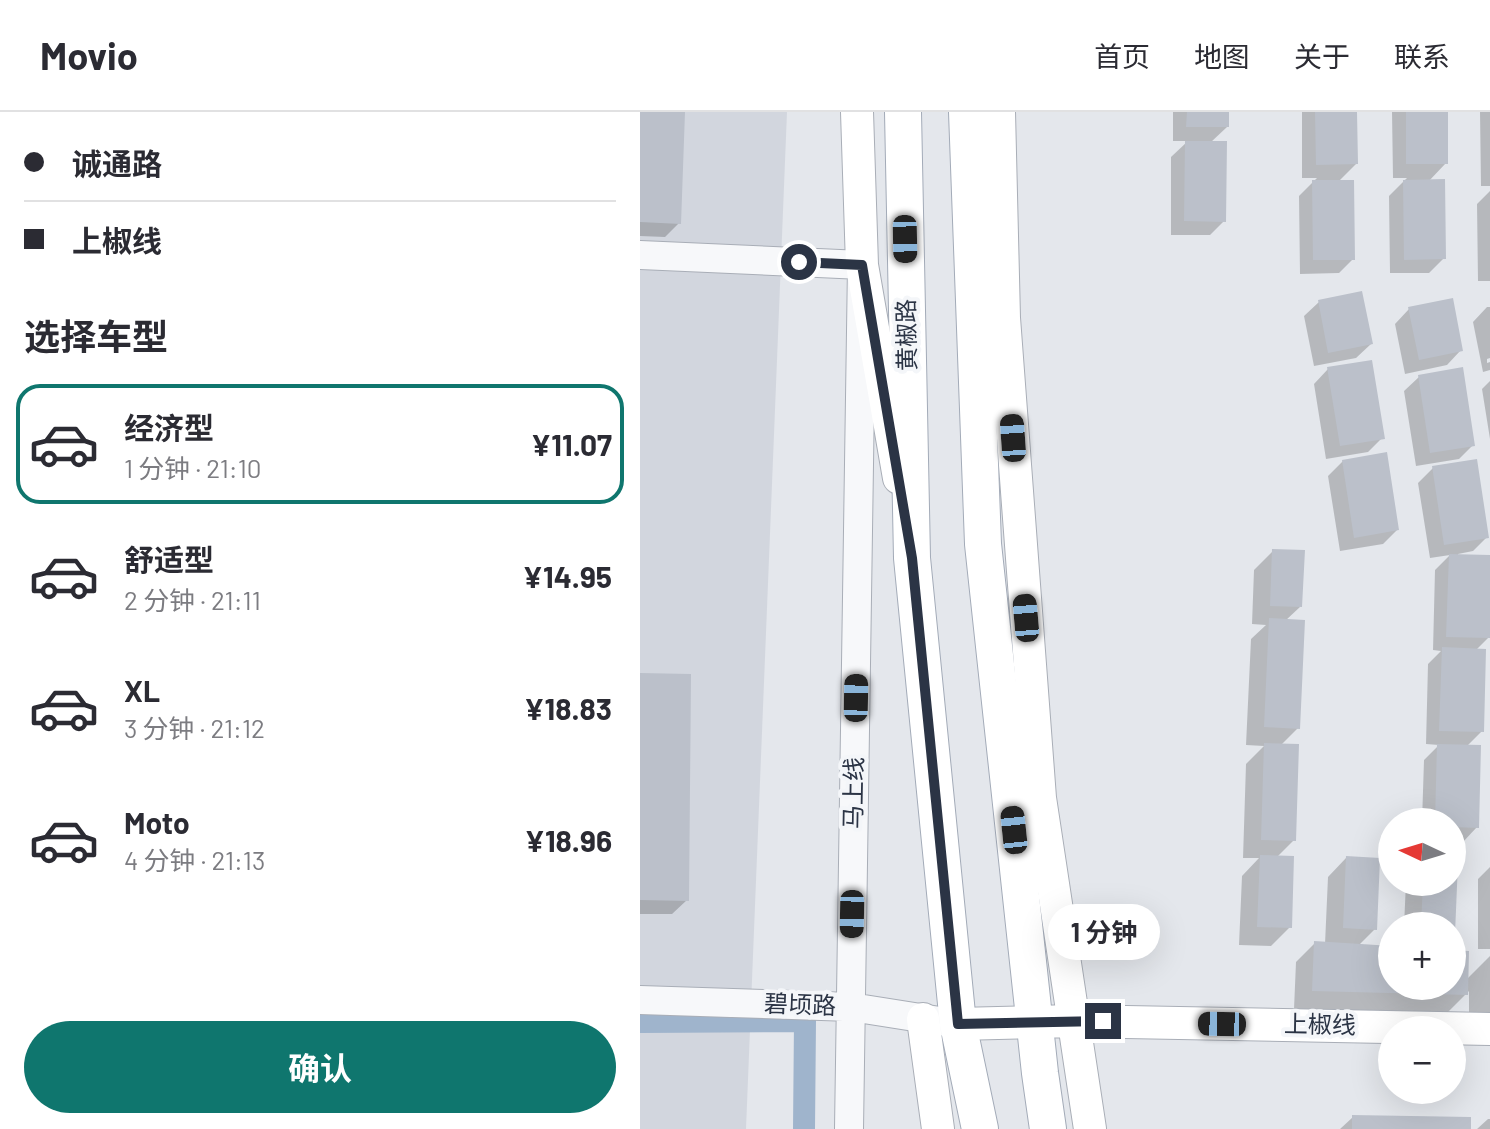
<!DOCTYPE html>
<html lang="zh">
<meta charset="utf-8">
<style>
body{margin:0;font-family:Barlow,"Noto Sans SC",sans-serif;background:#f2f2f3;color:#2b2b33;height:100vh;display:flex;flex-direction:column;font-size:30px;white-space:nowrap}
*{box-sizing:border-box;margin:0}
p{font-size:26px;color:#7c7c81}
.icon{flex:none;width:44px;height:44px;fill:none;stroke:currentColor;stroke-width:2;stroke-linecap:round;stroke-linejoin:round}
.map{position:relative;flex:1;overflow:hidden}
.details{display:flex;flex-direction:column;background:#fff;width:640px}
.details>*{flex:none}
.hud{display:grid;align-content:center;height:176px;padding:0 24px;background:#fff}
.needle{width:52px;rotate:274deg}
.buttons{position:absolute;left:738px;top:696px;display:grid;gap:16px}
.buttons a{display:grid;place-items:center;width:88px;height:88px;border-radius:50%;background:#fff;box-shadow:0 8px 32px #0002;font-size:40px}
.end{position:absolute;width:36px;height:36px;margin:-18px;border:10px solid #2b3445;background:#fff;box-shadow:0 0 0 4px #fff}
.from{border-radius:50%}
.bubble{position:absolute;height:56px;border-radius:28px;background:#fff;box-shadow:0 8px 32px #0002;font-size:26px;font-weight:700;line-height:56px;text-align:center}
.car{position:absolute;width:24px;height:48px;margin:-24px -12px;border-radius:10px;box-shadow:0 0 6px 2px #0007;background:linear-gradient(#222 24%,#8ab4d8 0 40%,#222 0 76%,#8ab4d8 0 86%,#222 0)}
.hud b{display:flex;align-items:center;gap:28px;height:76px;font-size:30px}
.hud b+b{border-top:2px solid #e1e1e2}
.hud i{width:20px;height:20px;background:#2b2b33}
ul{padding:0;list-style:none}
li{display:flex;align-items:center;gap:24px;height:120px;margin:0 16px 12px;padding:0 8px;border:4px solid transparent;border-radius:24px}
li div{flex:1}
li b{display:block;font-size:30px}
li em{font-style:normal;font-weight:700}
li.selected{border-color:#0f766e}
li>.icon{width:72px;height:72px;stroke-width:1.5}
h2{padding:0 24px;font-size:36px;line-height:96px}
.action{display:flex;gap:16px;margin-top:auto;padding:16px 24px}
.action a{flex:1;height:92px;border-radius:48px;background:#0f766e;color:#fff;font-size:32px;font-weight:700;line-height:92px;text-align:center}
header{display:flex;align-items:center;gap:48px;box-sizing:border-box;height:112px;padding:0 40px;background:#fff;border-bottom:2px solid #e1e1e2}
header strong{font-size:38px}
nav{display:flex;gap:44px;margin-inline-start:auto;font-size:28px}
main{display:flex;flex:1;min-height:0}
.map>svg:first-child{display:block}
.built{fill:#d2d6de}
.shadow{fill:#0003}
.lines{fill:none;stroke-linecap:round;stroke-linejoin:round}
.canal{stroke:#9fb4cc;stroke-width:22}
.building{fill:#bbc0ca}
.tertiary-casing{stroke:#a9aeb7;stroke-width:30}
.secondary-casing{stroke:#a9aeb7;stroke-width:34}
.primary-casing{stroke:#a3abb8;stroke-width:38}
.tertiary{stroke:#f7f8fa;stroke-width:28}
.secondary{stroke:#fff;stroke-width:32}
.primary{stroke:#fff;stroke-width:36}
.route{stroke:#2b3445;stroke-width:10}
.labels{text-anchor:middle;stroke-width:8;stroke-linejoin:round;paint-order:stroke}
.street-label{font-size:24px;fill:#2b3445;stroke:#f4f6f9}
</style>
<header>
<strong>Movio</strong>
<nav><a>首页</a><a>地图</a><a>关于</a><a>联系</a></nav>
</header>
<main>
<section class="details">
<div class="hud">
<b><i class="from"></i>诚通路</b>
<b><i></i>上椒线</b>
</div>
<h2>选择车型</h2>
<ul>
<li class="selected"><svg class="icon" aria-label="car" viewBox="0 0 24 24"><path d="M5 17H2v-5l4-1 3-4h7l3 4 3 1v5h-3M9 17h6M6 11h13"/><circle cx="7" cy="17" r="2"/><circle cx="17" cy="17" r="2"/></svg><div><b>经济型</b><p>1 分钟 · 21:10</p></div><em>¥11.07</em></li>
<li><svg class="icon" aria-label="car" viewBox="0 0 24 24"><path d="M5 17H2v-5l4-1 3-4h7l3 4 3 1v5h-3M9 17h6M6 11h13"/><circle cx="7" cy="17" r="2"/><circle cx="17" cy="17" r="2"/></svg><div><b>舒适型</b><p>2 分钟 · 21:11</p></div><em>¥14.95</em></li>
<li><svg class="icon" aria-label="car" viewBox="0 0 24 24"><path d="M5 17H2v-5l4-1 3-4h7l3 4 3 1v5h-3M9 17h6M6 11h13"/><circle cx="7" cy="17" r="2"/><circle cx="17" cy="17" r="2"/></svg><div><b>XL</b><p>3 分钟 · 21:12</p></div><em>¥18.83</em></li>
<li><svg class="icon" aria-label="car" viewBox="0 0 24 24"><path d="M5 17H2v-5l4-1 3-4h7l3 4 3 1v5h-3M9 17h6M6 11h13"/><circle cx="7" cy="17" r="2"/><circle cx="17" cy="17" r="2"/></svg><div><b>Moto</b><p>4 分钟 · 21:13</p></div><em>¥18.96</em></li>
</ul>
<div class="action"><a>确认</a></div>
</section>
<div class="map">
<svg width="850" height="1017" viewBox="0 0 850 1017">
<rect width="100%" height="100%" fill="#e4e7ec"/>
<path class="built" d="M0,0H147L106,1017H0Z"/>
<path class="shadow" d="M0,0H43L39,111L25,125L0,124Z
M533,0H587V15L570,31L584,109L570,123H531V45L548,29H533Z
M662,0H715L716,52L698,70L713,147L699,161L660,162L659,84L677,66H662Z
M752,0H806V51L788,70L804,146L789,161H750L749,84L767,66H753Z
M840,0H850V74H841Z
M850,79V169H838L837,92Z
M679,190L731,232L716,246L674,254L664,204Z
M847,195H850V246L847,247V251L850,250V258L843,260L833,210Z
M769,197L821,238L807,253L765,262L755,212Z
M688,257L742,326L728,340L686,347L674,272Z
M779,265L833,333L819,347L776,354L764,279Z
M850,269V327L842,277Z
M703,349L757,418L743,432L700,439L688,364Z
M793,356L847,425L833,439L818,442V444L850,445L849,525L835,539L842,619L827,634L837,715L823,730L812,729V710H782L784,648L799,633L786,632L788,552L801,539L793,538L795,458L810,443L790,446L778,371Z
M633,439L660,495L645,509L658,616L641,633L654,728L637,745L650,815L631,834L599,833L602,764L619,746H603L606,652L624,634L606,633L611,527L626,513L612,512L614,458Z
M0,563L47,788L32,802H0Z
M706,746L735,817L718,834L752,836V874H812V840L827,867L850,844V900H829V879L807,901L654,897L656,850L675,831L685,832L688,765Z
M812,752L814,821L812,822V814H764L766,770H812Z
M850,755V837H838V767Z
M713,1005L829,1017H700Z
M848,1007H850V1017H837Z"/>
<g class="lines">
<path class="canal" d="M0,910L165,909L164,1017"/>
</g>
<path class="building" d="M0,0H45L41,112L0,110Z
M547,0H589V15H546Z
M675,0H717L718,52L676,53Z
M766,0H808V52H766Z
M545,29H587L586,110L544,109Z
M805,67L806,147L764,148L763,68Z
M672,68H714L715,148H673Z
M722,179L733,232L688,241L678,188Z
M813,186L823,239L779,248L768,195Z
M732,248L745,327L700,334L687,255Z
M823,255L835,334L790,341L778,263Z
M747,340L759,418L714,426L702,348Z
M837,347L849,426L804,433L792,354Z
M632,437L665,438L662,495L630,494Z
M809,442L850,443V526L806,525Z
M629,506L665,508L660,617L624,615Z
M802,535L846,537L844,620L799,619Z
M0,561L51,562L49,789L0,788Z
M624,631L659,632L656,729L621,728Z
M797,632L841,633L839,716L812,715V710H795Z
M620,743L654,744L652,816L617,815Z
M706,744L740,746L737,818L703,816Z
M812,750H818L815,822H812V814H781L783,770H812Z
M674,829L752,834V874H812V838L829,839L828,883L672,879Z
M712,1003L831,1005V1017H712Z"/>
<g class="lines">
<g class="tertiary-casing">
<path id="tertiary" d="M0,143L222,153L209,1017
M0,888L211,895L306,910"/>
</g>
<g class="secondary-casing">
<path id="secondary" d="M217,0L222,153L259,366
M359,0L364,206L400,686L450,1017
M283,907L298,1017
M318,912L433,909L850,917"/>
</g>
<g class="primary-casing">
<path id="primary" d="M263,0L272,446L318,912L340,1017
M327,0L343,432L400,961L408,1017"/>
</g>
<use href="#tertiary" class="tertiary"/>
<use href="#secondary" class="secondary"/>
<use href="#primary" class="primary"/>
</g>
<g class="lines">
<path class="route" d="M159,150L222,153L272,446L318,912L463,909"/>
</g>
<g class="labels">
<g class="street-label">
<text transform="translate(267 223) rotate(-91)" y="8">黄椒路</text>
<text transform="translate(214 681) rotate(-89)" y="8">马上线</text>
<text transform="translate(160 893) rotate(2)" y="8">碧顷路</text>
<text transform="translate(680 913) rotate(1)" y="8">上椒线</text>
</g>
</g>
</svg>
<div class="buttons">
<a><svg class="needle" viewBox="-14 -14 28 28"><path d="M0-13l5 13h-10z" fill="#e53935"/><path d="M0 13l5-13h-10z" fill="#7c7c81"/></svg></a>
<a>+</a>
<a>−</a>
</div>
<i class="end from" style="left:159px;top:150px"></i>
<i class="end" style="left:463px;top:909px"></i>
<div class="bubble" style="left:408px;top:792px;width:112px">1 分钟</div>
<i class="car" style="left:265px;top:127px;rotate:179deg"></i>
<i class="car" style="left:373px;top:326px;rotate:356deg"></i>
<i class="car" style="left:386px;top:506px;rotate:355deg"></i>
<i class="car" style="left:216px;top:586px;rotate:1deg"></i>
<i class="car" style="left:374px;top:718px;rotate:354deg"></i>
<i class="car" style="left:212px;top:802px;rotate:181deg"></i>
<i class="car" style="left:582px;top:912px;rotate:271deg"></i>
</div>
</main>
